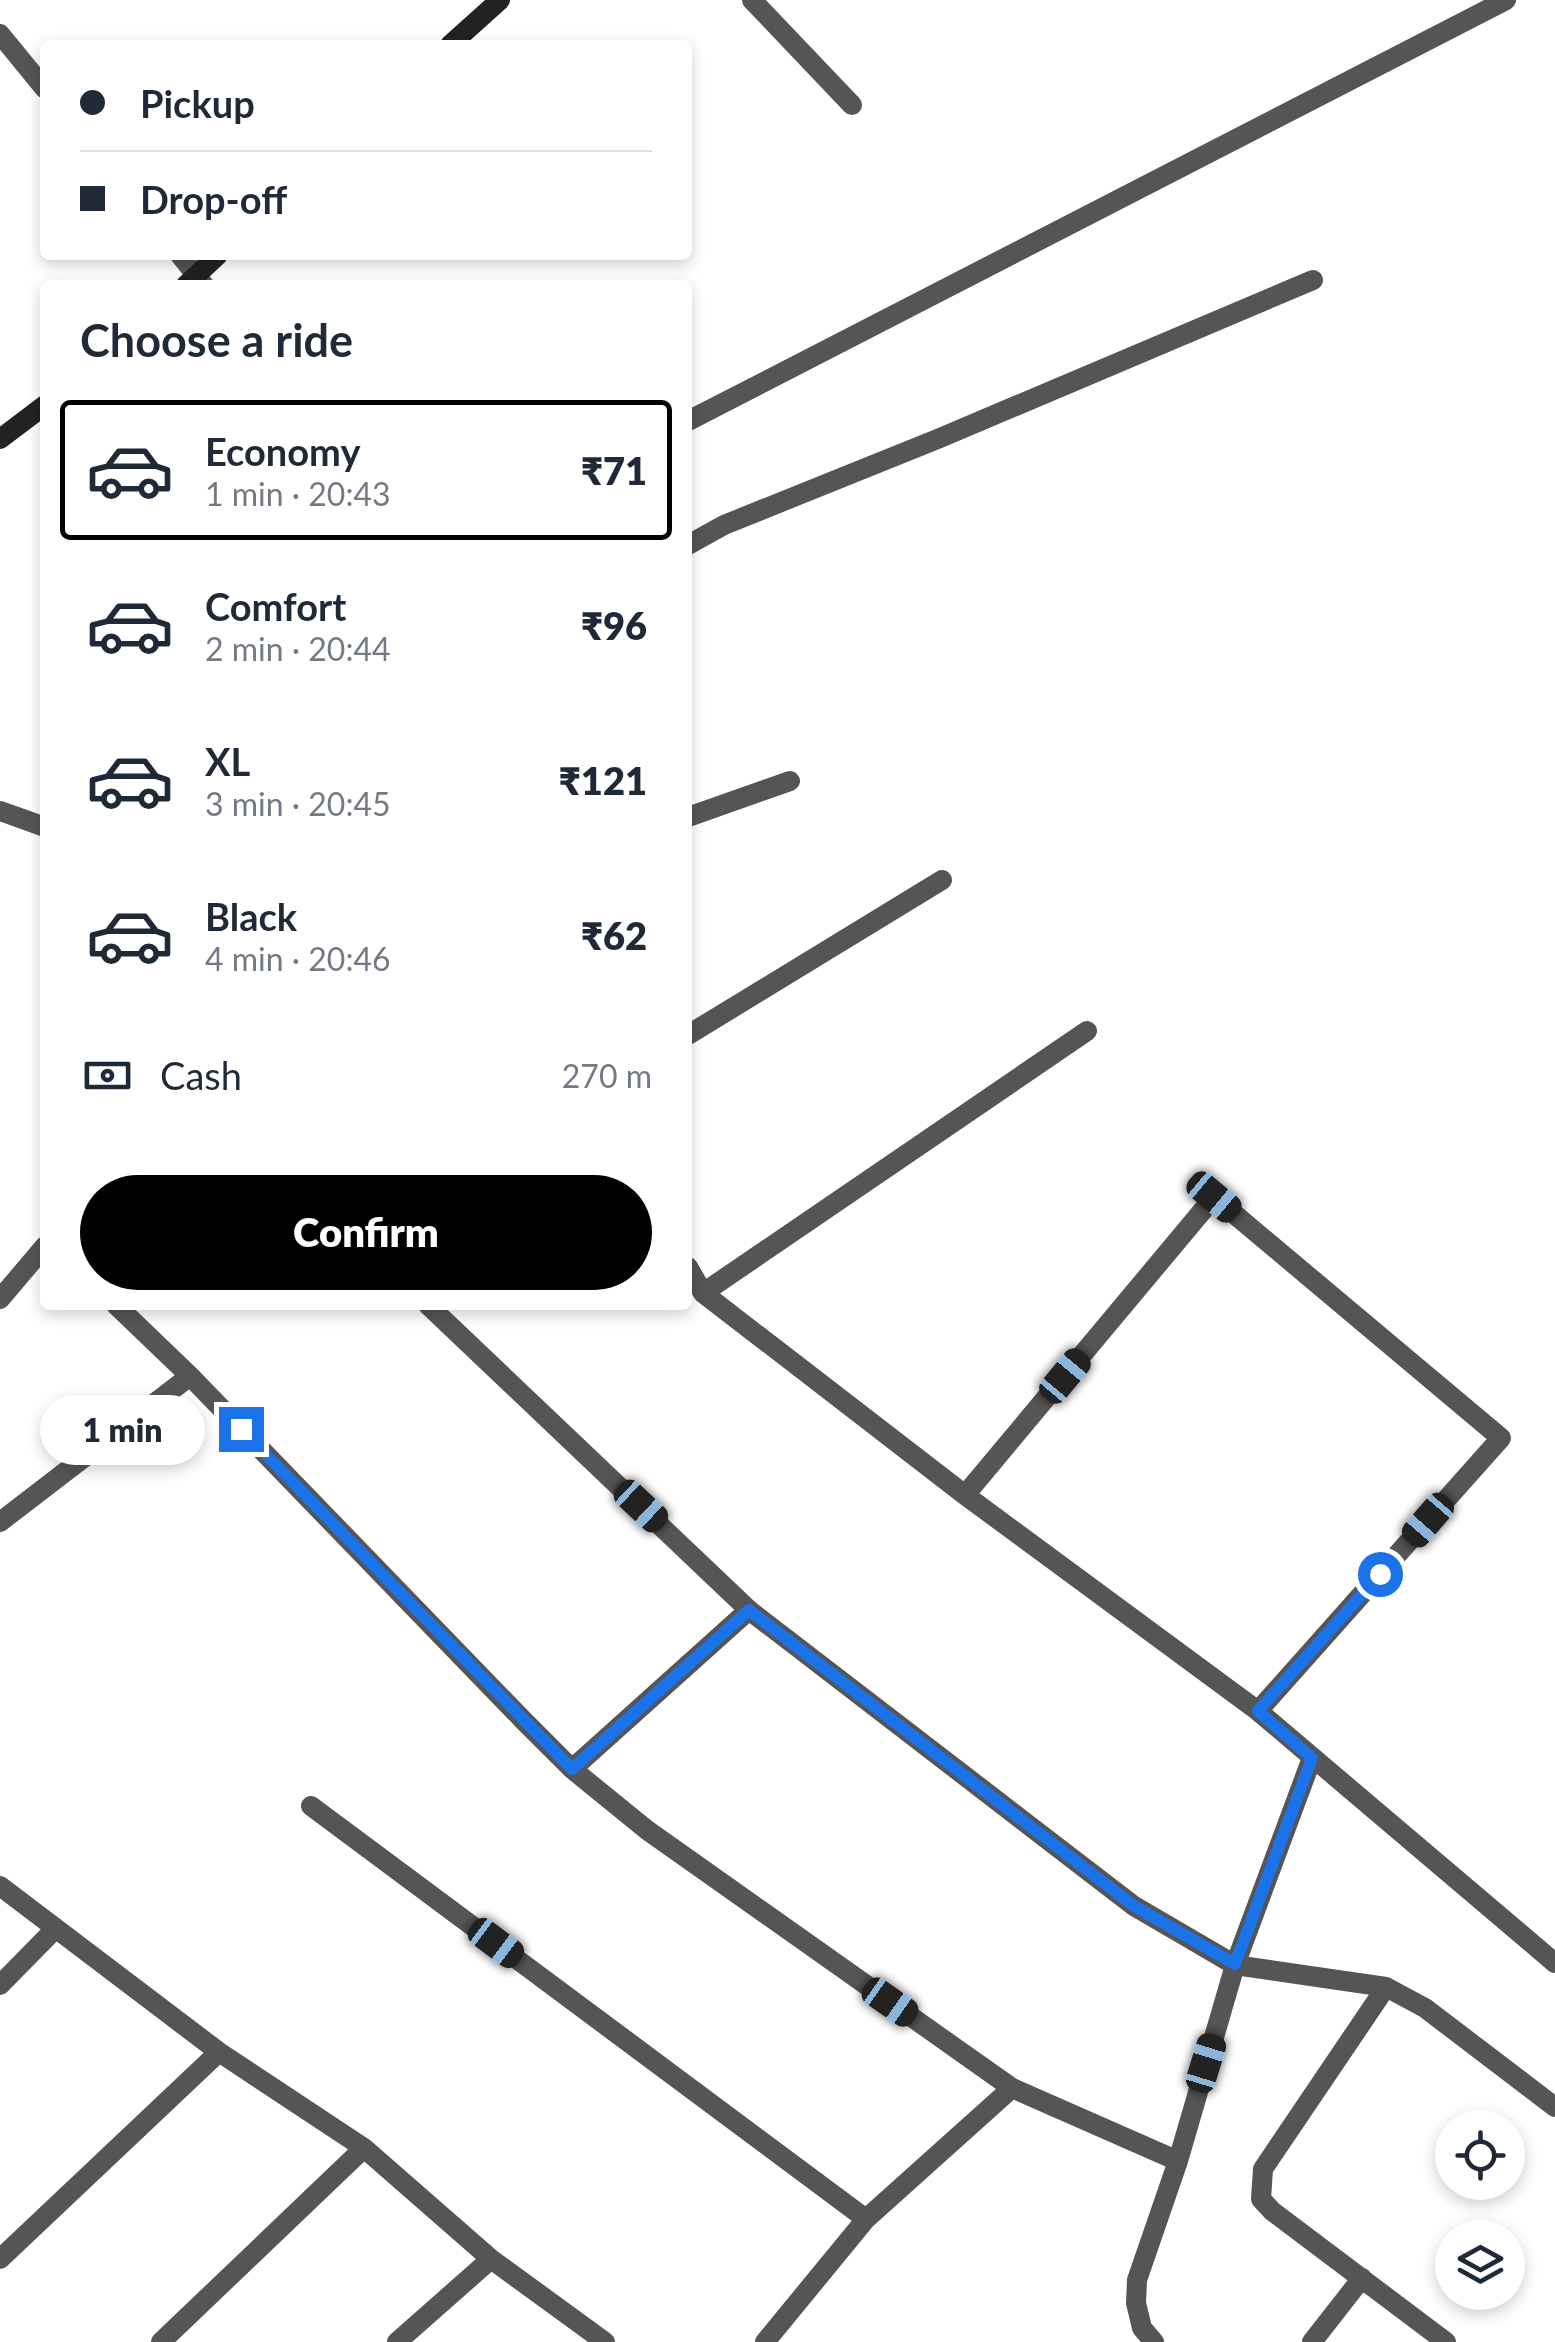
<!DOCTYPE html>
<meta charset="utf-8">
<style>
body{margin:0;font-family:Lato,sans-serif;background:#f2f2f3;color:#1f2937;height:100vh;display:flex;flex-direction:column;font-size:38px;white-space:nowrap}
*{box-sizing:border-box;margin:0}
p{font-size:32px;color:#747a83}
.icon{flex:none;width:55px;height:55px;fill:none;stroke:currentColor;stroke-width:2;stroke-linecap:round;stroke-linejoin:round}
.map{position:relative;flex:1;overflow:hidden}
.sheet{position:absolute;left:40px;top:280px;width:652px;height:1030px;display:flex;flex-direction:column;background:#fff;border-radius:10px;box-shadow:0 5px 15px #0003}
.sheet>*{flex:none}
.guide{position:absolute;left:40px;top:40px;width:652px;height:220px;border-radius:10px;box-shadow:0 5px 15px #0003;display:grid;align-content:center;height:220px;padding:0 40px;background:#fff}
.controls{position:absolute;left:1435px;top:2110px;display:grid;gap:20px}
.controls a{display:grid;place-items:center;width:90px;height:90px;border-radius:50%;background:#fff;box-shadow:0 5px 15px #0003;font-size:50px}
.end{position:absolute;width:45px;height:45px;margin:-22px;border:12px solid #1a73e8;background:#fff;box-shadow:0 0 0 5px #fff}
.from{border-radius:50%}
.bubble{position:absolute;height:70px;border-radius:35px;background:#fff;box-shadow:0 5px 15px #0003;font-size:32px;font-weight:800;line-height:70px;text-align:center}
.car{position:absolute;width:30px;height:60px;margin:-30px -15px;border-radius:12px;box-shadow:0 0 8px 2px #0007;background:linear-gradient(#222 24%,#8ab4d8 0 40%,#222 0 76%,#8ab4d8 0 86%,#222 0)}
.guide b{display:flex;align-items:center;gap:35px;height:95px;font-size:38px}
.guide b+b{border-top:2px solid #e0e1e3}
.guide i{width:25px;height:25px;background:#1f2937}
ul{padding:0;list-style:none}
li{display:flex;align-items:center;gap:30px;height:140px;margin:0 20px 15px;padding:0 20px;border:5px solid transparent;border-radius:10px}
li div{flex:1}
li b{display:block;font-size:38px}
li em{font-style:normal;font-weight:800}
li.active{border-color:#000}
li>.icon{width:90px;height:90px;stroke-width:1.5}
h2{padding:0 40px;font-size:45px;line-height:120px}
.pay{display:flex;align-items:center;gap:25px;height:110px;padding:0 40px;font-size:38px}
.pay p{margin-inline-start:auto}
.action{display:flex;gap:20px;margin-top:auto;padding:20px 40px}
.action a{flex:1;height:115px;border-radius:60px;background:#000;color:#fff;font-size:40px;font-weight:800;line-height:115px;text-align:center}
.map>svg:first-child{display:block}
.lines{fill:none;stroke-linecap:round;stroke-linejoin:round}
.street{stroke:#555;stroke-width:20}
.secondary{stroke:#222;stroke-width:20}
.route{stroke:#1a73e8;stroke-width:12}
</style>
<div class="map">
<svg width="1555" height="2342" viewBox="0 0 1555 2342">
<rect width="100%" height="100%" fill="#fff"/>
<g class="lines">
<path class="street" d="M752,0L852,105
M0,34L45,89
M180,255L204,285
M688,421L1506,0
M688,545L724,525L940,438L1313,280
M0,811L45,827
M688,817L790,781
M688,1035L942,880
M688,1267L703,1293L965,1495L1258,1711L1555,1963
M703,1293L1087,1031
M0,1299L45,1246
M116,1305L190,1376L524,1721L572,1769L647,1830L1012,2088L1178,2161
M428,1305L749,1610L572,1769
M965,1495L1214,1197L1501,1438L1258,1711
M0,1522L190,1376
M749,1610L1134,1906L1235,1965L1386,1987L1425,2008L1555,2107
M311,1806L866,2219
M0,1886L219,2052L364,2148L491,2259L605,2342
M0,1985L54,1930
M1386,1987L1263,2169L1261,2199L1272,2211L1446,2342
M0,2259L219,2052
M161,2342L364,2148
M397,2342L491,2259
M765,2342L866,2219L1012,2088
M1154,2342L1142,2328L1136,2303L1137,2280L1178,2161L1235,1965L1312,1758
M1312,2342L1362,2278"/>
<path class="secondary" d="M450,45L500,0
M186,285L218,255
M0,439L45,405"/>
</g>
<g class="lines">
<path class="route" d="M241,1429L572,1769L749,1610L1134,1906L1235,1964L1312,1758L1258,1711L1380,1574"/>
</g>
</svg>
<div class="controls">
<a><svg class="icon" aria-label="locate" viewBox="0 0 24 24"><circle cx="12" cy="12" r="6"/><path d="M12 2v4M12 18v4M2 12h4M18 12h4"/></svg></a>
<a><svg class="icon" aria-label="layers" viewBox="0 0 24 24"><path d="M12 4l9 5-9 5-9-5zM3 14l9 5 9-5"/></svg></a>
</div>
<i class="end from" style="left:1380px;top:1574px"></i>
<i class="end" style="left:241px;top:1429px"></i>
<div class="bubble" style="left:40px;top:1395px;width:165px">1 min</div>
<i class="car" style="left:1214px;top:1197px;rotate:130deg"></i>
<i class="car" style="left:1065px;top:1376px;rotate:40deg"></i>
<i class="car" style="left:641px;top:1506px;rotate:133deg"></i>
<i class="car" style="left:1428px;top:1520px;rotate:221deg"></i>
<i class="car" style="left:496px;top:1943px;rotate:127deg"></i>
<i class="car" style="left:890px;top:2002px;rotate:125deg"></i>
<i class="car" style="left:1206px;top:2063px;rotate:17deg"></i>
<div class="guide">
<b><i class="from"></i>Pickup</b>
<b><i></i>Drop-off</b>
</div>
<section class="sheet">
<h2>Choose a ride</h2>
<ul>
<li class="active"><svg class="icon" aria-label="car" viewBox="0 0 24 24"><path d="M5 17H2v-5l4-1 3-4h7l3 4 3 1v5h-3M9 17h6M6 11h13"/><circle cx="7" cy="17" r="2"/><circle cx="17" cy="17" r="2"/></svg><div><b>Economy</b><p>1 min · 20:43</p></div><em>₹71</em></li>
<li><svg class="icon" aria-label="car" viewBox="0 0 24 24"><path d="M5 17H2v-5l4-1 3-4h7l3 4 3 1v5h-3M9 17h6M6 11h13"/><circle cx="7" cy="17" r="2"/><circle cx="17" cy="17" r="2"/></svg><div><b>Comfort</b><p>2 min · 20:44</p></div><em>₹96</em></li>
<li><svg class="icon" aria-label="car" viewBox="0 0 24 24"><path d="M5 17H2v-5l4-1 3-4h7l3 4 3 1v5h-3M9 17h6M6 11h13"/><circle cx="7" cy="17" r="2"/><circle cx="17" cy="17" r="2"/></svg><div><b>XL</b><p>3 min · 20:45</p></div><em>₹121</em></li>
<li><svg class="icon" aria-label="car" viewBox="0 0 24 24"><path d="M5 17H2v-5l4-1 3-4h7l3 4 3 1v5h-3M9 17h6M6 11h13"/><circle cx="7" cy="17" r="2"/><circle cx="17" cy="17" r="2"/></svg><div><b>Black</b><p>4 min · 20:46</p></div><em>₹62</em></li>
</ul>
<div class="pay"><svg class="icon" aria-label="cash" viewBox="0 0 24 24"><path d="M3 7h18v10H3z"/><circle cx="12" cy="12" r="2"/></svg>Cash<p>270 m</p></div>
<div class="action"><a>Confirm</a></div>
</section>
</div>
